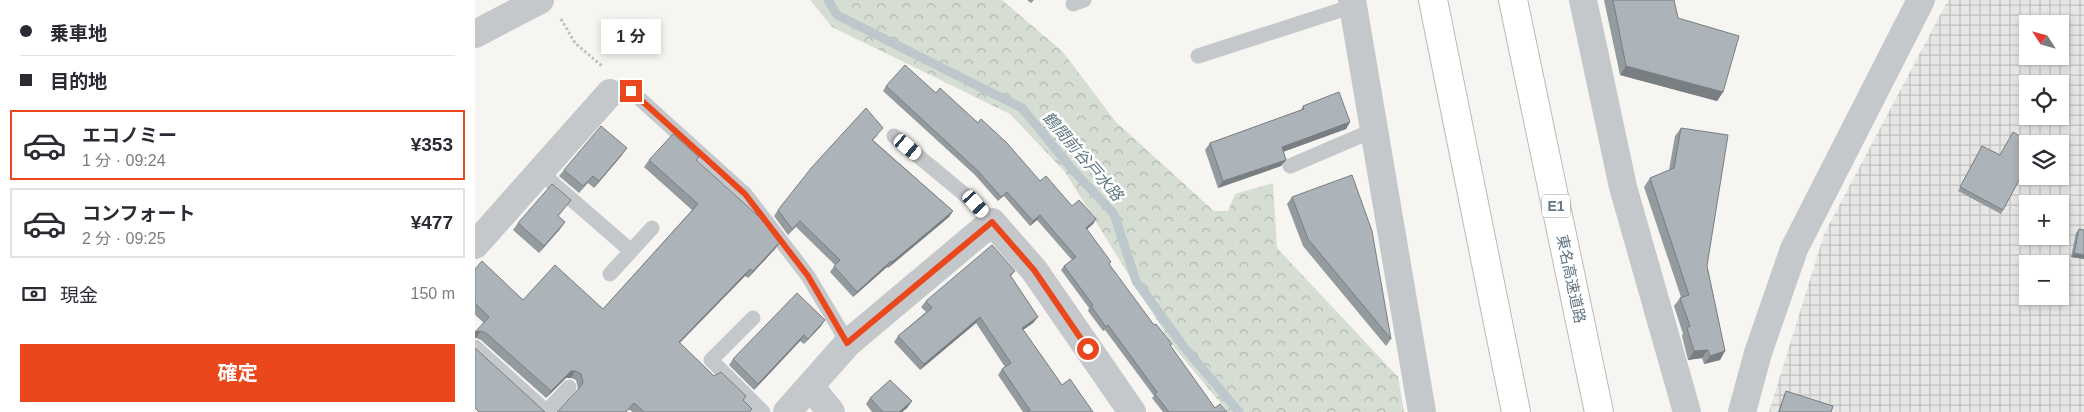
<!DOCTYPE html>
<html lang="ja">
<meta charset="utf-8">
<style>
body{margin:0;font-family:Arial,"Noto Sans JP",sans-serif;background:#f2f2f3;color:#2b2b33;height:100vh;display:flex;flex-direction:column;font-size:19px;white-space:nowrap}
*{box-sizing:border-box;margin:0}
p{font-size:16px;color:#7c7c81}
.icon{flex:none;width:28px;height:28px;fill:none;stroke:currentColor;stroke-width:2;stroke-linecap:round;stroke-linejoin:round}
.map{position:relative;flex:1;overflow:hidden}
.drawer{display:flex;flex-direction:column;background:#fff;width:475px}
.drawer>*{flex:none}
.guide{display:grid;align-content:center;height:110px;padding:0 20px;background:#fff}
.needle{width:32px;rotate:306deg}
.controls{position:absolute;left:1544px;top:15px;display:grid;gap:10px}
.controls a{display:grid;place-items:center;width:50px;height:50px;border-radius:0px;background:#fff;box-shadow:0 2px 8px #0003;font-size:25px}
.end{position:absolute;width:22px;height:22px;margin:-11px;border:6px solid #ea471d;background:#fff;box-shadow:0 0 0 2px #fff}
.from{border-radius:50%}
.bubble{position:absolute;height:35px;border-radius:0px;background:#fff;box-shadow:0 2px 8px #0003;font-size:16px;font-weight:700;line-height:35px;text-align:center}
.car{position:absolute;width:15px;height:30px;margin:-15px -8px;border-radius:6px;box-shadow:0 0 4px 1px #0007;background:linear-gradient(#fff 24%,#345 0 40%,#fff 0 76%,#345 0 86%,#fff 0)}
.guide b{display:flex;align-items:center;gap:18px;height:48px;font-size:19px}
.guide b+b{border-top:1px solid #e1e1e2}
.guide i{width:12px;height:12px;background:#2b2b33}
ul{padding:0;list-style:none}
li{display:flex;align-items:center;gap:15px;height:70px;margin:0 10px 8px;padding:0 10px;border:2px solid #e1e1e2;border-radius:0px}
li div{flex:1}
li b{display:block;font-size:19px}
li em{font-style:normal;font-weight:700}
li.active{border-color:#ea471d}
li>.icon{width:45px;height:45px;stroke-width:1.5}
.pay{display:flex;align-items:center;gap:12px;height:55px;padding:0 20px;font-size:19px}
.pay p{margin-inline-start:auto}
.action{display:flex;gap:10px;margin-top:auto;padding:10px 20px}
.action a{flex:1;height:58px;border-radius:0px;background:#ea471d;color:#fff;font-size:20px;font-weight:700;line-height:58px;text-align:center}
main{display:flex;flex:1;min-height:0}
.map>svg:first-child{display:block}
.industrial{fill:url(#industrial-grid);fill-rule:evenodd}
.forest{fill:url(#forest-crowns)}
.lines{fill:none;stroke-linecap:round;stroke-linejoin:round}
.stream{stroke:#bcc8cc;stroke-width:9}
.motorway-casing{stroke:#b7babd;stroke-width:30}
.path{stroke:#bec0c2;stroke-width:3;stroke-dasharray:2.5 2.5;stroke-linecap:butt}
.service{stroke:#c5c8cb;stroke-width:15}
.minor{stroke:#c5c8cb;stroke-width:28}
.motorway{stroke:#fff;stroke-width:28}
.wall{fill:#949b9f}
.shaded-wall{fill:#787e82}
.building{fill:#acb4b9;stroke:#787e82}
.route{stroke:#ea471d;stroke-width:6}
.labels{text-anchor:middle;stroke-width:5;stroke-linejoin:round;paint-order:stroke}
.shield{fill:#fff;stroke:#929fa9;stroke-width:1}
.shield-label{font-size:14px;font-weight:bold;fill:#637684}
.street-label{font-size:15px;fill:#637684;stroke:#fff}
.water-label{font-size:16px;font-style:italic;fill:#5f7881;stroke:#fff}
</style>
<main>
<section class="drawer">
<div class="guide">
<b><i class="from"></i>乗車地</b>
<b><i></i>目的地</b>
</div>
<ul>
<li class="active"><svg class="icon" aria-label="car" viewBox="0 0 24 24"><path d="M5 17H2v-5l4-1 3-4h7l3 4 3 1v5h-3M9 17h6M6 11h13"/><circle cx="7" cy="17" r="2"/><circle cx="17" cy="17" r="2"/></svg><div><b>エコノミー</b><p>1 分 · 09:24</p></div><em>¥353</em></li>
<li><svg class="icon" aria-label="car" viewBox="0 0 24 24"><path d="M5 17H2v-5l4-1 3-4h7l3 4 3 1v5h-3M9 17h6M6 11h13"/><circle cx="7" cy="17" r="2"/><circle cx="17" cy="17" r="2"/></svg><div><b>コンフォート</b><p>2 分 · 09:25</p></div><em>¥477</em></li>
</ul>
<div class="pay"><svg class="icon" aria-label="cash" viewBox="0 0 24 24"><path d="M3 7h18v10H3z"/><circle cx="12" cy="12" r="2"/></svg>現金<p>150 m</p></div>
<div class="action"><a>確定</a></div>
</section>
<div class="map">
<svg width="1609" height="412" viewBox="0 0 1609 412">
<defs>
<pattern id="industrial-grid" width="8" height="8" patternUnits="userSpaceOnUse" patternTransform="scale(1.25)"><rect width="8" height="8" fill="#e6e7e5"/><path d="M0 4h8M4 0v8" fill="none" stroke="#bec0bf"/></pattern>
<pattern id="forest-crowns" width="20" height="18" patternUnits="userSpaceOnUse" patternTransform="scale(1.25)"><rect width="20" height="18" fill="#d6ddd2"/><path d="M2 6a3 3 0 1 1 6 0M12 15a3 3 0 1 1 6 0" fill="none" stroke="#b1b8b0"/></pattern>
</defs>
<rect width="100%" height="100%" fill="#f6f5f1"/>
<path class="industrial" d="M1473,0H1609V412H1294L1349,234ZM1552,24H1585V56H1552ZM1552,84H1585V116H1552ZM1552,144H1585V176H1552ZM1552,204H1585V236H1552ZM1552,264H1585V296H1552Z"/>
<path class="forest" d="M335,0H527L588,52L641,122L739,211H753L760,194L798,183L802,248L923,377L929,412H753L698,346L590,172L535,114L357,27Z"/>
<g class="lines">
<path class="stream" d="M353,0L362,15L547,108L597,169L639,214L661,281L709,347L764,412"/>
<g class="motorway-casing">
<path id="motorway" d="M958,0L1041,412
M1038,0L1124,412"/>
</g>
<path class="path" d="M86,19L100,43L127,66"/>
<path class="service" d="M598,4L609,0
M723,56L878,6
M156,91L270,194L333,276L373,343
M419,136L501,204L517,222
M815,166L899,130
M65,172L156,251
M135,274L177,228
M278,318L236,360L288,412
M0,347L72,412
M71,412L94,387"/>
<path class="minor" d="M877,0L947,412
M1108,0L1148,187L1212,412
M0,34L65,0
M0,245L135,93
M335,386L356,412
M312,412L373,343L517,222L559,270L657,412
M1267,412L1283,353L1319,249L1446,0"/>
<use href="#motorway" class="motorway"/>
</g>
<path class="wall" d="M552,0H559L556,3Z
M1129,0H1199L1203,18L1248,92L1242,101L1145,75Z
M411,86L461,93L565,181L597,206L621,219L618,224L611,229L634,265L740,408L752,412H688L677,398L679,396L630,330L628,331L613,311L614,308L586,270L589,266L597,260L562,220L555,226L529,196L523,201L500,175L408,91Z
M828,106L875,122L871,129L808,152L811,160L806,166L743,188L730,150L735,143L826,110Z
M1206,128L1232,266L1250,351L1245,360L1229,364L1227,358L1213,360L1207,336L1208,334L1199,306L1205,298L1206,297L1169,187L1175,178L1194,170L1200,136Z
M404,134L398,140L478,211L474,217L413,268L412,267L378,297L355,272L360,265L321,227L313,235L299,216L303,210Z
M1507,146L1548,167L1528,210L1526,214L1483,191Z
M147,155L119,188L113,183L104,193L84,176L89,170Z
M174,160H221L305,242L300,249L273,278L270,276L205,343L239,376L268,400L275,412H157L155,410L83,412L103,390V389L101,380L96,378H91L71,398L6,340L1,338H0V333L9,323L0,315V269L48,300L128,309L217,210L169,167Z
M817,197L916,339L911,346L828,246L812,204Z
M96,200L83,216L90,222L85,229L64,253L38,230L43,223Z
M1604,229L1609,259L1596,257L1601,233Z
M540,271L536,276L563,317L558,323L548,330L587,385L618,412H548L523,375L527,369L530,367L501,323L445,370L419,342L423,336L451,312L446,307L451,301Z
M346,326L329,344L325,341L279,390L254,365L258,359Z
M1311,391L1356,412H1303L1309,395Z
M395,398L437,401L432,408L427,412H397L391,404Z"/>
<path class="shaded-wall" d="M1151,66L1248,92L1242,101L1145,75Z
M875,122L871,129L802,154L807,147Z
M152,148L147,155L119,188L124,181Z
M811,160L806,166L743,188L748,181Z
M478,211L474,217L413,268L417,262Z
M565,215L562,220L555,226L558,221Z
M621,219L618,224L608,233L611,228Z
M90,222L85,229L64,253L69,246Z
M305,242L300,249L273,278L278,271Z
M1599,253L1609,255V259L1596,257Z
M416,261L412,267L378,297L382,292Z
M275,269L270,276L199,348L204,342Z
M505,317L501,323L445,370L449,364Z
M563,317L558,323L542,334L547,328Z
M350,320L346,326L329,344L333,339Z
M6,331L1,338H0V332Z
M329,335L325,341L279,390L283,384Z
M1233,350L1227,358L1213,360L1219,351Z
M1250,351L1245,360L1229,364L1235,356Z
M96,371H100L96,378H91L71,398L76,391Z
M437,401L432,408L427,412H424Z"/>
<path class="building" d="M1138,0H1199L1203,18L1264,36L1248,92L1151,66Z
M430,65L461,93L465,88L503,123L506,119L532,143L565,181L571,176L597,206L604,200L621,219L611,228L636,262L634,264L679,325L681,324L697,344L695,345L740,408L745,404L752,412H694L680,394L682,392L633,325L631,327L616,306L618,305L589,266L601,257L565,215L558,221L532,192L526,197L503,171L411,86Z
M864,92L875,122L807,147L811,160L748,181L735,143L829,109L828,106Z
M391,108L408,128L397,140L478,211L417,262L416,261L382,292L359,266L365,260L325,221L317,229L303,210L337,167Z
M126,126L152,148L124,181L118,176L108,186L89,170Z
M1206,128L1253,135L1232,266L1250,351L1235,356L1233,350L1219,351L1212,328L1215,326L1205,298L1214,295L1175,178L1199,168Z
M1538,132L1558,144H1552V159L1548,167L1550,169L1528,210L1485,187L1507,146L1525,155Z
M198,134L224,157L221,160L292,224L305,242L278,271L275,269L204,342L239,376L246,372L271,396L268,400L277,409L275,412H169L159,403L151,412H82L106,386L108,382L106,374L100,371H96L76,391L11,333L6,331L0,332L14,317L0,303V269L7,261L48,300L80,265L128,309L223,204L174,160Z
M877,175L897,231L916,339L833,239L817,197Z
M77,184L96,200L83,216L90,222L69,246L43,223Z
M1604,229L1609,230V255L1599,253Z
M517,245L540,271L535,275L563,317L547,328L587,385L595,379L618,412H552L555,410L527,369L536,363L505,317L449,364L423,336L457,308L451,301Z
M322,293L350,320L333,339L329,335L283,384L258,359Z
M0,348L70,412H4L0,408Z
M415,380L437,401L424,412H408L395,398Z
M1311,391L1358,406L1356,412H1304Z"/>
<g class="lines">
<path class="route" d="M156,91L270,194L333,276L372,343L517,222L559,270L613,349"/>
</g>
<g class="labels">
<rect class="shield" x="1067" y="194.5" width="28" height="23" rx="4"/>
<g class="shield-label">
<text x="1081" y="211">E1</text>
</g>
<g class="street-label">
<text transform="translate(1096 279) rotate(78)" y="5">東名高速道路</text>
</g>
<g class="water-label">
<text transform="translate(608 156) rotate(49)" y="6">鶴間前谷戸水路</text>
</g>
</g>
</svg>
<div class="controls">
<a><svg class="needle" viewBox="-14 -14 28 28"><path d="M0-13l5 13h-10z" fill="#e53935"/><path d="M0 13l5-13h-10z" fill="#7c7c81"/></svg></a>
<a><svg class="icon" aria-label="locate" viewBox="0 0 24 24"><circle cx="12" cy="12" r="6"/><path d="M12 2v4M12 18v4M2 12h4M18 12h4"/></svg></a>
<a><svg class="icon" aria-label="layers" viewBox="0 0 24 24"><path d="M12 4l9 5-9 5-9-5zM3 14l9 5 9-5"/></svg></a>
<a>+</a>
<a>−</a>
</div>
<i class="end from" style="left:613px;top:349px"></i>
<i class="end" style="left:156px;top:91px"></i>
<div class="bubble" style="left:126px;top:19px;width:60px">1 分</div>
<i class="car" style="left:433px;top:147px;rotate:130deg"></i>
<i class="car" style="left:501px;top:204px;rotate:138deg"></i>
</div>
</main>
